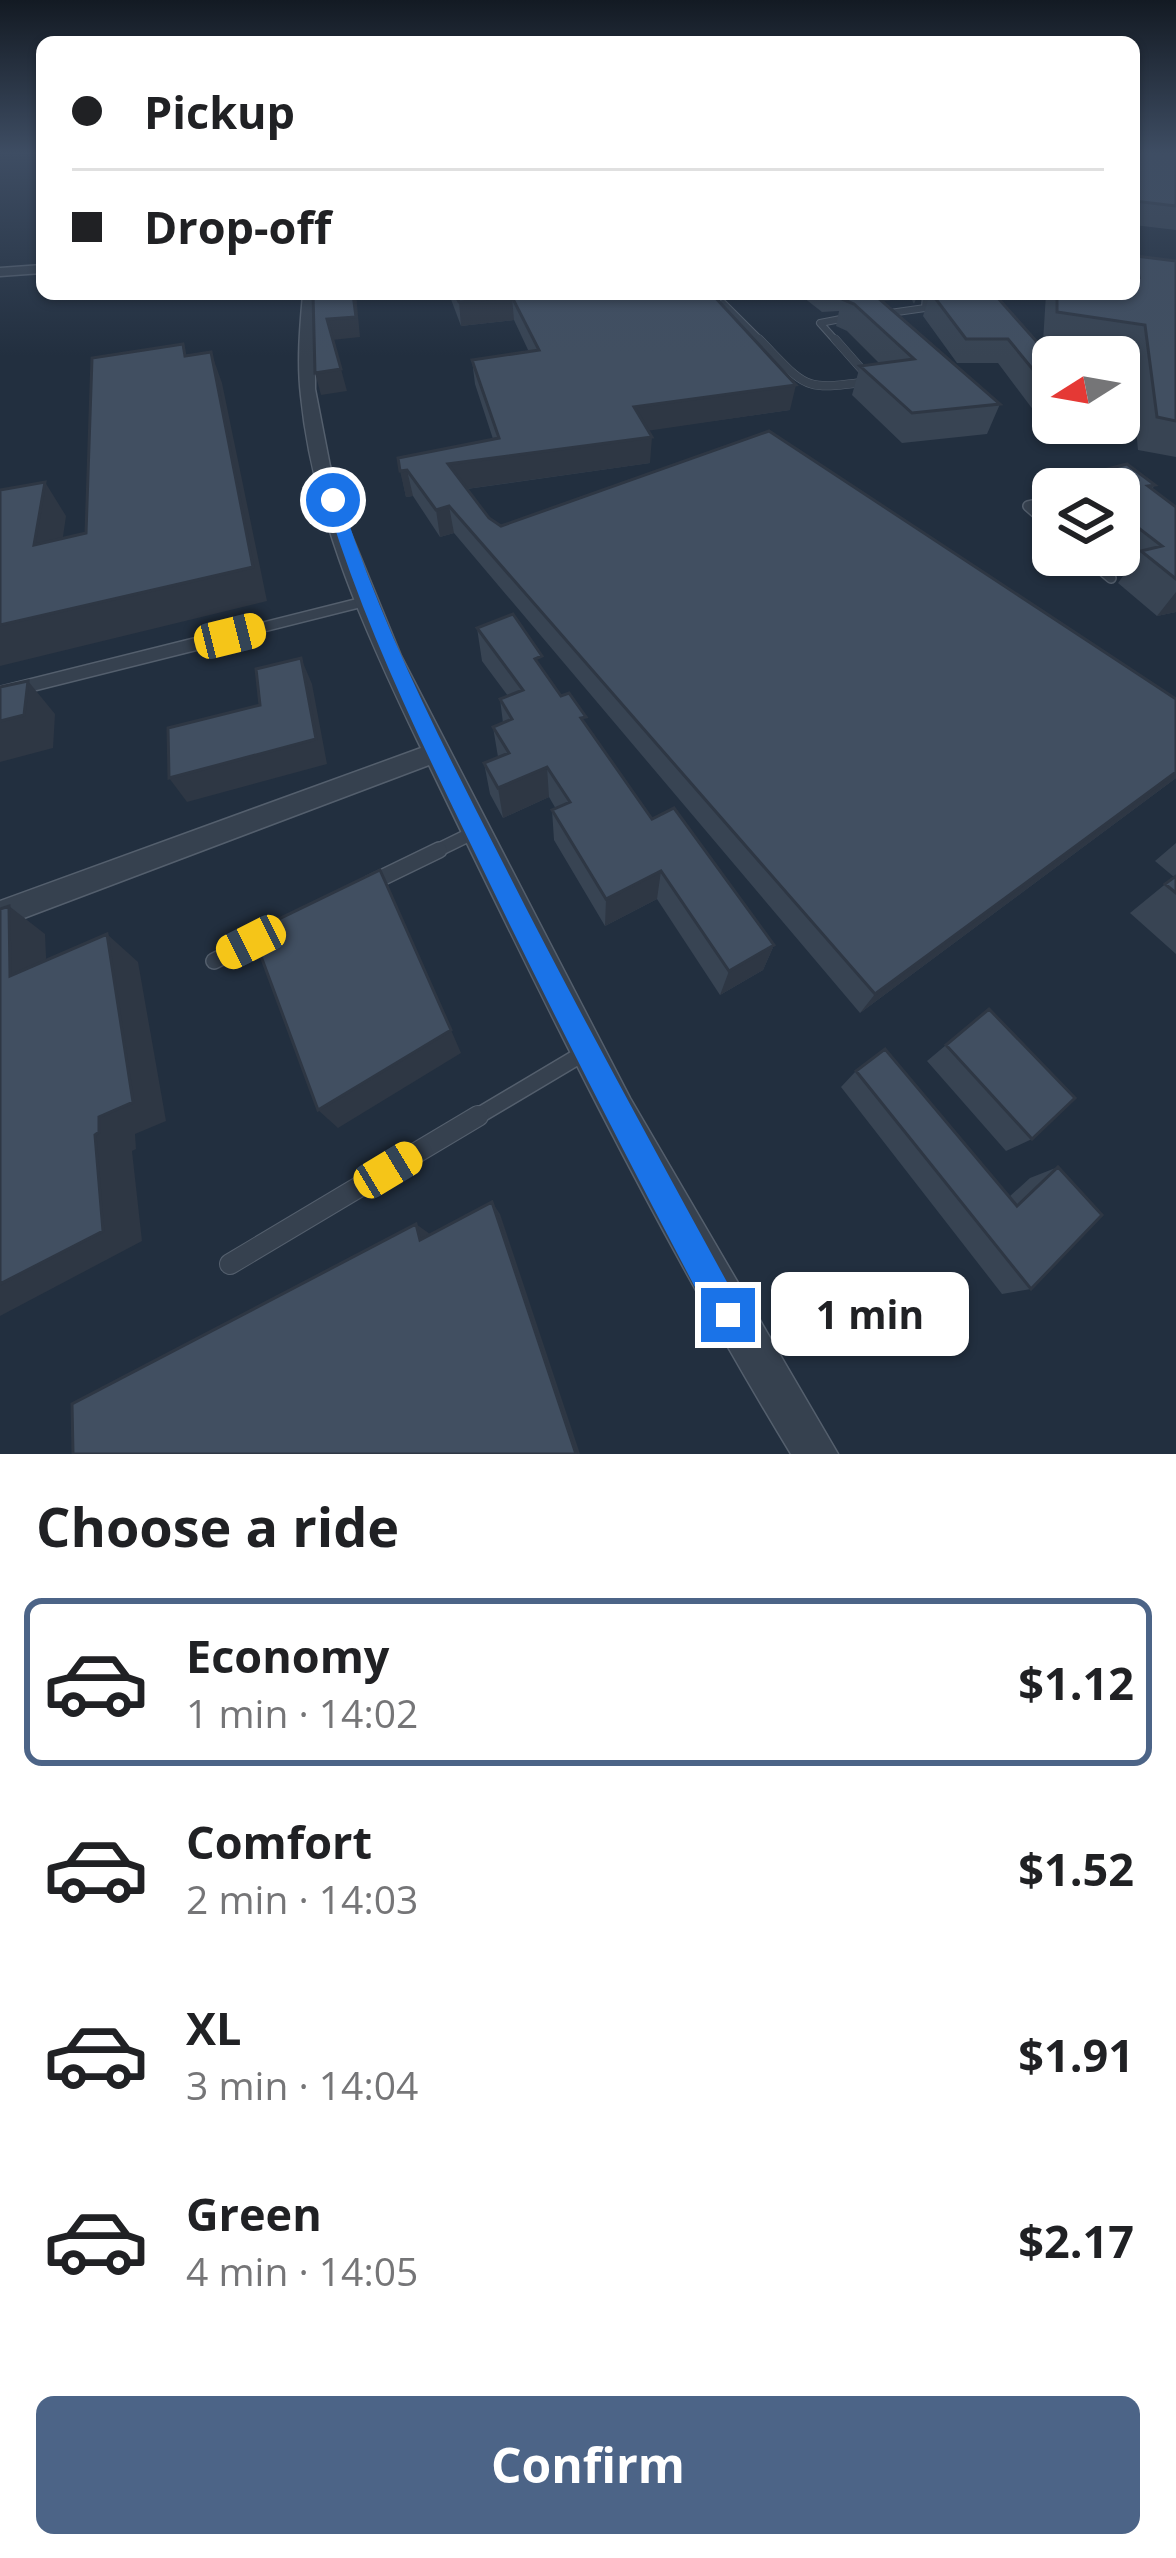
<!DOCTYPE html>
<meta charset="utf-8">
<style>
body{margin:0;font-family:"Open Sans",sans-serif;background:#f6f6f6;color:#202124;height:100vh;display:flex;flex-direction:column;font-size:45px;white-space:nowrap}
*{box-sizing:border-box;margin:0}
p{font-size:39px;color:#757577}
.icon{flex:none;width:66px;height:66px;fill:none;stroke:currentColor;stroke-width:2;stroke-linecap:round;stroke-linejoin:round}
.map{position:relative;height:1454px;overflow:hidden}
.details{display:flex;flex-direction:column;background:#fff;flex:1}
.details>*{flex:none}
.hud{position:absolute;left:36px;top:36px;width:1104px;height:264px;border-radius:18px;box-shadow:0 3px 9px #0004;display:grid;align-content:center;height:264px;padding:0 36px;background:#fff}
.needle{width:78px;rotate:259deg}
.fabs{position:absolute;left:1032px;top:336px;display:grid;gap:24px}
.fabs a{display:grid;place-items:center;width:108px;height:108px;border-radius:18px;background:#fff;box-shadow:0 3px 9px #0004;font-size:60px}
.end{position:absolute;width:54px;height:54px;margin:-27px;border:15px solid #1a73e8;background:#fff;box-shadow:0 0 0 6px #fff}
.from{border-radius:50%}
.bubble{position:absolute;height:84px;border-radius:18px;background:#fff;box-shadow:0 3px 9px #0004;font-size:39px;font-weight:700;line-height:84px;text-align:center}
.car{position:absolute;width:36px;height:72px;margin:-36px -18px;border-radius:15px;box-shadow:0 0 9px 3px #0007;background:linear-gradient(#f5c518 24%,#345 0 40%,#f5c518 0 76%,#345 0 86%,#f5c518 0)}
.hud b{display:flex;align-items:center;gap:42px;height:114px;font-size:45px}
.hud b+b{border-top:3px solid #e0e0e0}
.hud i{width:30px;height:30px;background:#202124}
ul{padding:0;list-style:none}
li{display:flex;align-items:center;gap:36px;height:168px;margin:0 24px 18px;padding:0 12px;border:6px solid transparent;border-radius:18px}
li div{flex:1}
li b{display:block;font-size:45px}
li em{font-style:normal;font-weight:700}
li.current{border-color:#4c6487}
li>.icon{width:108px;height:108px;stroke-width:1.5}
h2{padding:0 36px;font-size:54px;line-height:144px}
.primary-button{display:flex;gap:24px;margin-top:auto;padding:24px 36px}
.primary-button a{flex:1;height:138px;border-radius:18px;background:#4c6487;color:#fff;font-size:48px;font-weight:700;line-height:138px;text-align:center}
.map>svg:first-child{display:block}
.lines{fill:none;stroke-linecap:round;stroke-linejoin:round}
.service-far5-casing{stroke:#545f6d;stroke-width:8}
.service-far4-casing{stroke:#545f6d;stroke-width:9}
.service-far3-casing{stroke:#545f6d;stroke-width:12}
.service-far2-casing{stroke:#545f6d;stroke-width:15}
.service-far1-casing{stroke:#545f6d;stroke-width:18}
.service-casing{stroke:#545f6d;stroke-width:22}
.minor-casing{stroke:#545f6d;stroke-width:3}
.service-far5{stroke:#36414f;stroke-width:6}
.service-far4{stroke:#36414f;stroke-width:8}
.service-far3{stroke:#36414f;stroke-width:9}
.service-far2{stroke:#36414f;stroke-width:12}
.service-far1{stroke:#36414f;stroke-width:15}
.service{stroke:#36414f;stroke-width:20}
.minor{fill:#36414f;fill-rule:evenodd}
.wall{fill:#384453}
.shaded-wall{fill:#2e3744}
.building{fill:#414f61;stroke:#2e3744;stroke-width:3}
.route{fill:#1a73e8}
</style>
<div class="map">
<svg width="1176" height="1454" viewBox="0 0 1176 1454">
<rect width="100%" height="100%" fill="#222f3f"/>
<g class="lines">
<g class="service-far5-casing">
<path id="service-far5" d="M723,303L762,342
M883,314L925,308L926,294
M837,342L820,323L851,317"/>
</g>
<g class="service-far4-casing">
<path id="service-far4" d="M759,339C808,389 801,391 872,381L835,339"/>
</g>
<g class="service-far3-casing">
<path id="service-far3" d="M1053,501L1028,506L1053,528
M1084,555L1111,578
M204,642L367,601"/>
</g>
<g class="service-far2-casing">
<path id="service-far2" d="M0,693L216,639
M432,853L475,832"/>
</g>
<g class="service-far1-casing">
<path id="service-far1" d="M369,884L439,850
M214,961L270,933
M473,1119L584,1053"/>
</g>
<g class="service-casing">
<path id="service" d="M230,1264L478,1116"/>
</g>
<g class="minor-casing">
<path id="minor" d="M42,265V273L0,276V268Z
M303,294H315V389L330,466L349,529L401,656L630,1098L838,1454H791C656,1232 542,999 429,765L0,927V901L421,748C368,638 313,519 301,396C297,362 300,328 303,294Z"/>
</g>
<use href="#service-far5" class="service-far5"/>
<use href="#service-far4" class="service-far4"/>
<use href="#service-far3" class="service-far3"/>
<use href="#service-far2" class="service-far2"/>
<use href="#service-far1" class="service-far1"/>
<use href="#service" class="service"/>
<use href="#minor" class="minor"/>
</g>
<path class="wall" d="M1134,153H1176V230L1134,225Z
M1136,256L1176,261V457L1138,450L1129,355L1043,342L1046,294H1134V259Z
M449,294H712L790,410L648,430L650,463L467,489L489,518L501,526L1176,699V778L860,1013L454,533L440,537L413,496L406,497L398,458L493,439L475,384L472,360L529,352L514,320L461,326Z
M799,294H918L914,304L911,298L881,301L1000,404L987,434L902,443L852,395L860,366L880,364L847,331L836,326L839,311L822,312Z
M930,294H992L1053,360V423H1078L1076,427H1046L998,363H957L923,316Z
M1065,480L1155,485L1152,489L1176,507V612L1157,616L1118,583L1128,569L1111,555H1119V489H1060Z
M477,628L543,671L561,696L586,725L652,819L774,945L763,970L720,995L657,899L605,926L554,840L552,810L556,809L549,797L503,818L490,794L484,763L498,757L493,727L503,723L500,699L508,696L482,661Z
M1176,843V954L1130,913L1174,877L1155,861Z
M989,1009L1032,1139L1006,1151L927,1061Z
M856,1071L1009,1197L1030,1178L1058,1167L1031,1289L1002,1294L841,1087Z"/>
<path class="shaded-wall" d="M353,294H356L360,337L332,340L327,319Z
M858,294H912L911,298L855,304Z
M512,297L514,320L461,326L459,302Z
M211,352L222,383L267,601L0,666V625L253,567Z
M341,369L347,391L321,395L315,373Z
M796,385L790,410L633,433L634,407Z
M652,437L650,463L452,491L448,464Z
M407,470L413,496L406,497L400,471Z
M45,482L66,516L57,578L34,545Z
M449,506L454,533L440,537L436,510Z
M1176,592V612L1157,616Z
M301,658L312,684L327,764L187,802L169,778L316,739Z
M28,681L55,714L53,748L0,762V721Z
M547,767L549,797L503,818L498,788Z
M1176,772V778L860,1013L875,994Z
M661,871L657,899L605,926L606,899Z
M9,906L45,934L48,1001L10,976Z
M107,934L138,962L166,1121L135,1134L136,1149L132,1151L142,1241L0,1316V1284L95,1135L99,1117Z
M774,945L763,970L720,995L729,971Z
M451,1030L461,1053L338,1128L318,1110Z
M492,1202L500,1214L580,1454H576Z
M416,1224L430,1234L420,1240Z"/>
<path class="building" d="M1134,153H1176V206L1134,201Z
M1136,256L1176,261V421L1157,417L1145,325L1057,312V294H1134V276L1139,277Z
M313,294H353L356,317L327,319L341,369L315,373Z
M455,294H712L796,385L634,407L652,437L448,464L489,518L501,526L769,431L1176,699V772L875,994L449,506L436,510L407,470L400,471L398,458L499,438L472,360L539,350L512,297L459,302Z
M932,294H992L997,297L1053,360V394L1008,339H966Z
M876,296L1000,404L912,413L860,366L914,359L854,304L842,299Z
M183,344L185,356L211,352L253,567L0,625V490L45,482L34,545L86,533L92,358Z
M1127,464L1155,485L1148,486L1176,507V579L1141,551L1162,546L1119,513V489H1075L1065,480Z
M513,614L542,656L535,659L561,696L569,693L586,717L581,718L652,819L674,808L774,945L729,971L661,871L606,899L552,810L570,802L547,767L498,788L484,763L509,753L493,727L512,719L500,699L523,690L477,628Z
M301,658L316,739L169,778L168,728L260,705L256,669Z
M28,681L24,715L0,721V687Z
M380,870L451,1030L318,1110L252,932Z
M1176,876V893L1165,884Z
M9,906L10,976L107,934L133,1102L99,1117V1132L95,1135L103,1231L0,1284V909Z
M989,1009L1075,1098L1032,1139L946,1045Z
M885,1049L1017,1206L1058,1167L1102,1215L1031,1289L856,1071Z
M492,1202L576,1454H73L72,1404L416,1224L420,1240Z"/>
<linearGradient id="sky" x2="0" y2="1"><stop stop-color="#131a23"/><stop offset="0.43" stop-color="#3e4d63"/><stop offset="1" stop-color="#3e4d63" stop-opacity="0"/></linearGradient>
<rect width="1176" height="356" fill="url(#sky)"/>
<path class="route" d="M333,495L341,500C381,625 441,742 501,859C577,1009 658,1156 739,1304L744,1315L739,1327L728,1331L716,1327C633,1170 552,1013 475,853C419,738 363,623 326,500Z"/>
</svg>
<div class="fabs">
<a><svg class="needle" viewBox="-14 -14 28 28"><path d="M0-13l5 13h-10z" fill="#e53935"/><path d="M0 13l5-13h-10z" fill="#757577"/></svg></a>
<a><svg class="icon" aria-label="layers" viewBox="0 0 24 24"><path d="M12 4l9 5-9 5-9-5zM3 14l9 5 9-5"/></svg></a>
</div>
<i class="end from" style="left:333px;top:500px"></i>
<i class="end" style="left:728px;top:1315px"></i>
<div class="bubble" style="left:771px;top:1272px;width:198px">1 min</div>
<i class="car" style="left:230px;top:636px;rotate:76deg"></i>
<i class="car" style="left:251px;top:942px;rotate:243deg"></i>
<i class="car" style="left:388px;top:1170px;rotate:59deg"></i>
<div class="hud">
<b><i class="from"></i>Pickup</b>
<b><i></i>Drop-off</b>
</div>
</div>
<section class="details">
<h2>Choose a ride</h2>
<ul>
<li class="current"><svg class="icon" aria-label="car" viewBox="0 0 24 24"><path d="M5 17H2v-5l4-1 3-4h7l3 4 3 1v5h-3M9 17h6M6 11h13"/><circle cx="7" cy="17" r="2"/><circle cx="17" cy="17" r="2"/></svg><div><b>Economy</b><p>1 min · 14:02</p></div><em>$1.12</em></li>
<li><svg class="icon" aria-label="car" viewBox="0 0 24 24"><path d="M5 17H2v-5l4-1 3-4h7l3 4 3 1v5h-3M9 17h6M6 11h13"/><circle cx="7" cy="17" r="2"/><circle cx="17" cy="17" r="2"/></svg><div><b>Comfort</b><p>2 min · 14:03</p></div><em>$1.52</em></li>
<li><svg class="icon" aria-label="car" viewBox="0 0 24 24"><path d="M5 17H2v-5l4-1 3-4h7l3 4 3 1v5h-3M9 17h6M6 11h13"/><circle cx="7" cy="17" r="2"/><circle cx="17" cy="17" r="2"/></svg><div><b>XL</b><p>3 min · 14:04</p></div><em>$1.91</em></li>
<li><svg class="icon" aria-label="car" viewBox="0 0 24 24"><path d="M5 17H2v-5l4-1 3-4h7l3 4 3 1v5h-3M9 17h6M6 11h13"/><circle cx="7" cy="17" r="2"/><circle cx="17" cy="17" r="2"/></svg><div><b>Green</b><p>4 min · 14:05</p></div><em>$2.17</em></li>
</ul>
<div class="primary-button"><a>Confirm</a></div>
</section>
